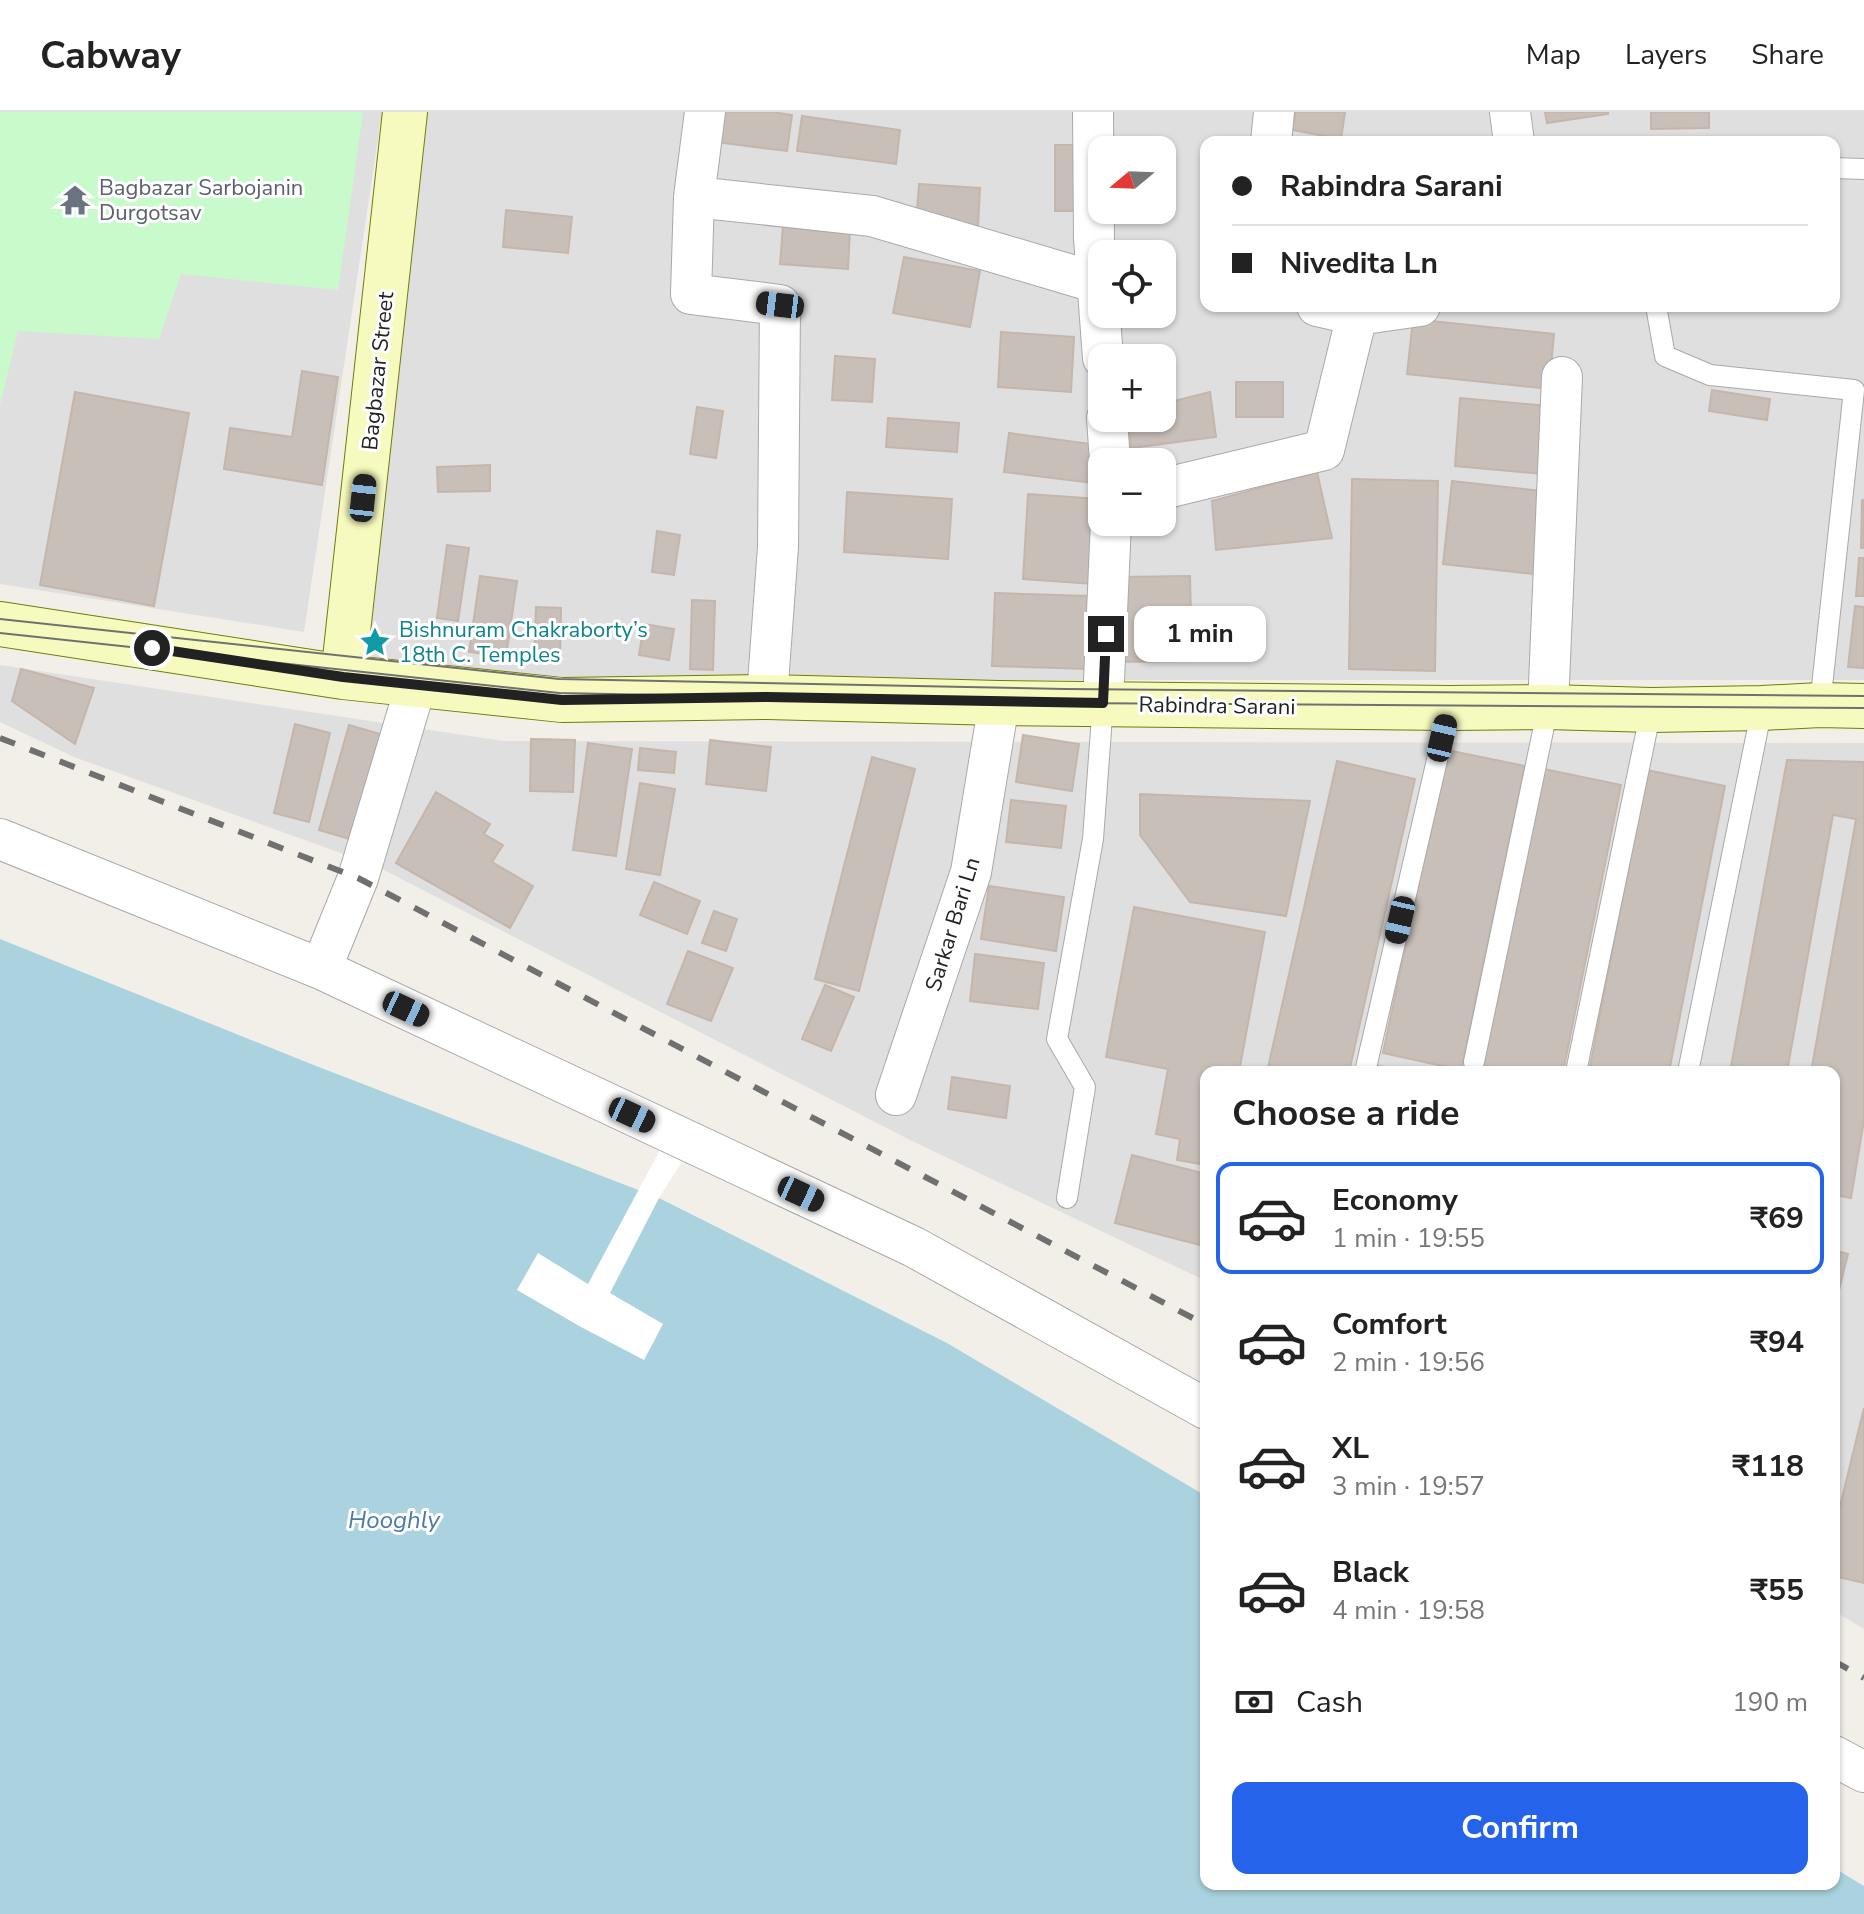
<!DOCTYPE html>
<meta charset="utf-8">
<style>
body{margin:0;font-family:"Nunito Sans",sans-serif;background:#f2f2f2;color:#222;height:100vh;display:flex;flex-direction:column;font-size:30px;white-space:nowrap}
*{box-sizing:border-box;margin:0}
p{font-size:26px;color:#767676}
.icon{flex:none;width:44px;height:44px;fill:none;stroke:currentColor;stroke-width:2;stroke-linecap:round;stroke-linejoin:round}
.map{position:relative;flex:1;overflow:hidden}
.drawer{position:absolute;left:1200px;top:954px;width:640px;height:824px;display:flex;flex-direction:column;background:#fff;border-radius:16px;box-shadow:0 2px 6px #0004}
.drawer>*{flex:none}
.banner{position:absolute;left:1200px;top:24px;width:640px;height:176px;border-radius:16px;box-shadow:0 2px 6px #0004;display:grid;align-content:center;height:176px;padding:0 32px;background:#fff}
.needle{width:52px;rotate:251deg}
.fabs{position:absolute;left:1088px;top:24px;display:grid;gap:16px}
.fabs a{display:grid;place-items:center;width:88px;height:88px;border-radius:16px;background:#fff;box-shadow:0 2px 6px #0004;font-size:40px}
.end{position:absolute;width:36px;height:36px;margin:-18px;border:10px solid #222;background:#fff;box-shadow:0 0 0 4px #fff}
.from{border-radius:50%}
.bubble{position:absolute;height:56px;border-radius:16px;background:#fff;box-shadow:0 2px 6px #0004;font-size:26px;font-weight:700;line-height:56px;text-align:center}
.car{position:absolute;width:24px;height:48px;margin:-24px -12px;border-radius:10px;box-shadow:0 0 6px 2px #0007;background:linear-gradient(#222 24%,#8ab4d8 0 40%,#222 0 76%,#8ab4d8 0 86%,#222 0)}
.banner b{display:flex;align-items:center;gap:28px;height:76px;font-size:30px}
.banner b+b{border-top:2px solid #e0e0e0}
.banner i{width:20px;height:20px;background:#222}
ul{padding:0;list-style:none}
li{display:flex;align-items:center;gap:24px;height:112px;margin:0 16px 12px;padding:0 16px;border:4px solid transparent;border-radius:16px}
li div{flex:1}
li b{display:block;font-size:30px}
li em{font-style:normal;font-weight:700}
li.on{border-color:#2563eb}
li>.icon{width:72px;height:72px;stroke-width:1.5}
h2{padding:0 32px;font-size:36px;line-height:96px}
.pay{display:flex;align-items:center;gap:20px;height:88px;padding:0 32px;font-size:30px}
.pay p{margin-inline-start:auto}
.button{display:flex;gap:16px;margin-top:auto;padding:16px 32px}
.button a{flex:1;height:92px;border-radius:16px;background:#2563eb;color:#fff;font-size:32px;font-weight:700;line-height:92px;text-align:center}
header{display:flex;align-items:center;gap:48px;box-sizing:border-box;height:112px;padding:0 40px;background:#fff;border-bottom:2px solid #e0e0e0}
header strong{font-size:38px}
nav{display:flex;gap:44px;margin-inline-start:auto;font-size:28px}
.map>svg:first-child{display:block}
.residential{fill:#e0dfdf;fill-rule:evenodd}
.park{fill:#c8facc}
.water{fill:#aad3df}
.pier{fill:#fff}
.building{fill:#c7bfb8;stroke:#c4b6ab;stroke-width:2}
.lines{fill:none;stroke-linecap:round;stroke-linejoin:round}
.lane-casing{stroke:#a9a9a9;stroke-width:22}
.street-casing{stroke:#a9a9a9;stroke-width:42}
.secondary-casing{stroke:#707d05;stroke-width:46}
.lane{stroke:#fff;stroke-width:20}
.street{stroke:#fff;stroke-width:40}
.secondary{stroke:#f7fabf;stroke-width:44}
.tram{stroke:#707070;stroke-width:2}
.rail{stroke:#707070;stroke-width:6;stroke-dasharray:16 16;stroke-linecap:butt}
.route{stroke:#222;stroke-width:10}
.labels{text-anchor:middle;stroke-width:6;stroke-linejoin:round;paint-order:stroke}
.worship-label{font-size:22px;fill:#5b616d;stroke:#fff;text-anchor:start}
.street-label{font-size:22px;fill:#222;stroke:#fff}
.culture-label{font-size:22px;fill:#0d838f;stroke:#fff;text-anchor:start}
.water-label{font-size:24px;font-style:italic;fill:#4a7aab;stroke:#fff}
</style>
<header>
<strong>Cabway</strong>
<nav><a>Map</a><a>Layers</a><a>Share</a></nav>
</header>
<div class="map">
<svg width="1864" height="1802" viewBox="0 0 1864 1802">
<rect width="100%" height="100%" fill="#f2efe9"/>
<path class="residential" d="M0,0H382L304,520L0,472Z
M421,0H1864V568H566L365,557ZM1206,30H1834V194H1206ZM1102,38H1162V98H1102ZM1102,142H1162V202H1102ZM1102,246H1162V306H1102ZM1102,350H1162V410H1102Z
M0,553L503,629L1864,631V1517L1834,1499V960H1206V1169L912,1029L374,753L74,645L0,610Z"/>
<path class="park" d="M0,0H363L338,178L181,162L159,227L18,219L0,293Z"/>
<path class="water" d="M0,827L311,952L659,1086L947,1231L1206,1384V1772H1834V1756L1864,1774V1802H0Z"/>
<path class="pier" d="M661,1036L683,1048L659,1086L610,1181L663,1212L644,1248L581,1215L517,1178L538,1141L588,1172Z"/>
<path class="building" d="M719,0H772L792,3L787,39L715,30Z
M1296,0H1345L1341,27L1292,18Z
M1545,0H1608V2L1547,11Z
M1651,0H1709V16L1651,17Z
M802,4L900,18L896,52L797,39Z
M1055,33H1088V99H1055Z
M919,72L980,76L978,115L916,111Z
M506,98L572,105L568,141L503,135Z
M783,114L850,118L848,157L780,152Z
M904,145L980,159L970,215L893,201Z
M1476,194H1556V198Z
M1413,207L1554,222L1549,277L1407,262Z
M1001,220L1074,225L1071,280L998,275Z
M835,244L875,247L872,290L832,288Z
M302,259L338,265L322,373L224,357L230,316L292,325Z
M1236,270H1283V305H1236Z
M1712,278L1770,287L1767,308L1709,299Z
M75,280L189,301L154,494L40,473Z
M1210,280L1216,325L1131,336L1129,306H1162V292Z
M1460,286L1549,294L1543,362L1455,354Z
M697,295L723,299L716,346L690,342Z
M888,306L959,311L957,340L886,335Z
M1009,321L1106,334L1102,350V372L1004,360Z
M490,353V379L438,380L437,355Z
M1317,360L1332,426L1216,438L1212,389Z
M1352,367L1438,369L1435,559L1349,557Z
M1452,369L1542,379L1534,462L1443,452Z
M847,380L952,387L948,447L844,440Z
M1028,382L1099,387L1093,472L1023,467Z
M1862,388H1864V436H1861Z
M657,419L680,423L674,463L652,460Z
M447,433L469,436L458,509L437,506Z
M1859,446H1864V484H1856Z
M480,464L517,469L506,545L469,540Z
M1190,464L1192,549L1116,550L1115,465Z
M995,481L1089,484L1088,557L992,554Z
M692,488L715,489L713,558L690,557Z
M1855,494L1864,495V556L1848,555Z
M536,495L561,496L560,549H534Z
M644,512L674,517L669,548L639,543Z
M21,557L94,576L75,632L12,589Z
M295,612L330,621L309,710L274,701Z
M349,613L390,625L360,730L319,718Z
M1023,623L1079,632L1072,679L1016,670Z
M531,627L575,628L573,680L530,679Z
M710,628L771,635L766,679L706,672Z
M588,631L632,637L616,744L573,738Z
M640,636L676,640L674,661L638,658Z
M1447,638L1525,654L1461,958L1383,941Z
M872,645L915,657L859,879L815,867Z
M1787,648L1864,650V1008L1851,1086L1834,1083V960H1811L1856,707L1833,703L1787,960H1730Z
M1337,649L1415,667L1349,960H1267Z
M1544,657L1621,673L1563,960H1482Z
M1647,658L1725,674L1669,960H1589Z
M640,671L675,677L660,763L626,757Z
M436,680L490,712L484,722L503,733L492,750L533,774L510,816L396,751Z
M1140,682L1310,689L1286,804L1190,790L1140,723Z
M1011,688L1066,694L1061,736L1006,730Z
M654,770L700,789L687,822L640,803Z
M989,774L1064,785L1056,839L981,827Z
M1134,795L1265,820L1239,960H1206V1053L1177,1048L1180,1027L1156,1022L1168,957L1106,945Z
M714,799L737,807L726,839L702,831Z
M688,839L733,856L711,909L667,892Z
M975,842L1044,851L1038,897L970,889Z
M825,873L854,885L831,939L802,927Z
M1379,954L1409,960H1377Z
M952,965L1010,974L1006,1006L948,997Z
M1132,1043L1206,1062V1107L1200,1133L1115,1111Z
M1834,1138L1848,1142L1834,1198Z
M1864,1296V1471L1834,1464V1419Z"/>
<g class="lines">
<g class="lane-casing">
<path id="lane" d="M1834,56L1864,57
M1656,194L1665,244L1710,263L1854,278L1820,593
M1474,950L1548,595
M1365,960L1449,596
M1576,960L1651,598
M1688,960L1762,596
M1067,1086L1085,975L1057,927L1093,727L1103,591"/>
</g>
<g class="street-casing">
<path id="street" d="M705,0L694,85L691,182L780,193L778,435L767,585
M1093,0L1094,126L1103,246
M1510,0L1514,30
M1271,30L1274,0
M694,85L872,104L1098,171
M1317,194L1357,203
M1107,306L1110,350
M1162,377L1324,338L1357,203L1420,194
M1103,591L1111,410
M1548,595L1562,265
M0,727L321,857L914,1135L1206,1297
M321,857L358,766L416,573
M896,983L971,760L999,591
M1834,1644L1864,1660"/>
</g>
<g class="secondary-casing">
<path id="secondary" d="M0,512L343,565L562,588L767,585L999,591L1449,596L1548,595L1651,598L1762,596L1820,593L1864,594
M343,565L405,0"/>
</g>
<use href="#lane" class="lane"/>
<use href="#street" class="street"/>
<use href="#secondary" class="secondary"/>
<path class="tram" d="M0,507L559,567L1065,577L1864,584
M0,521L559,581L1057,591L1864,596"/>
<path class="rail" d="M0,626L358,766L1206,1213
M1834,1549L1864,1566"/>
</g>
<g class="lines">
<path class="route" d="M152,536L343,565L562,588L767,585L1103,591L1106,522"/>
</g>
<defs>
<g id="temple-bare" transform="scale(2.4)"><path d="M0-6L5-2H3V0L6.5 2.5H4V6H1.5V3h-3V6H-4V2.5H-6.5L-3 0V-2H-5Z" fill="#6b7280" stroke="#fff" stroke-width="2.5" paint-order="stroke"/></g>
<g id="sight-bare" transform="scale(2.4)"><path d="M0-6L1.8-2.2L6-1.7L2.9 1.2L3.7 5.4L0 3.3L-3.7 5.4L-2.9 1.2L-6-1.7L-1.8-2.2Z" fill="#0f9aa8" stroke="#fff" stroke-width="2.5" paint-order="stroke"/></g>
</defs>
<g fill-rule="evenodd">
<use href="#temple-bare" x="75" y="88"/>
<use href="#sight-bare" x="375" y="530"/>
</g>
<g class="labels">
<g class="worship-label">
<text x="99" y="83">Bagbazar Sarbojanin<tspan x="99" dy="25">Durgotsav</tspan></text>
</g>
<g class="street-label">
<text transform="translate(377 259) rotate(-84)" y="8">Bagbazar Street</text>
<text transform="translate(1217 593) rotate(1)" y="8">Rabindra Sarani</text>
<text transform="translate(952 812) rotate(-73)" y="8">Sarkar Bari Ln</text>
</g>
<g class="culture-label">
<text x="399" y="525">Bishnuram Chakraborty’s<tspan x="399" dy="25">18th C. Temples</tspan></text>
</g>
<g class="water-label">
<text x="394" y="1416">Hooghly</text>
</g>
</g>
</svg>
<div class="fabs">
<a><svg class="needle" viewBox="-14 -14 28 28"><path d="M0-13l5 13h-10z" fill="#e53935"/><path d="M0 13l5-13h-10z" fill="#767676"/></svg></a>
<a><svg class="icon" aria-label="locate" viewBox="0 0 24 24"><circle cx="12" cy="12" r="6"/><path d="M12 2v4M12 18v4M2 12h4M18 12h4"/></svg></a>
<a>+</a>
<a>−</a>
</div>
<i class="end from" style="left:152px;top:536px"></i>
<i class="end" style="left:1106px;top:522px"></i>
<div class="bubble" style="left:1134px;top:494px;width:132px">1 min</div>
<i class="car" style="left:780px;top:193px;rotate:277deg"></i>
<i class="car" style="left:363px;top:386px;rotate:6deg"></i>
<i class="car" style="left:1442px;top:626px;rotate:13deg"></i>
<i class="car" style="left:1400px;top:808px;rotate:193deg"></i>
<i class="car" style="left:406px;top:897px;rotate:115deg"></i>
<i class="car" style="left:632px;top:1003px;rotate:115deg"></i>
<i class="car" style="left:801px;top:1082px;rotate:115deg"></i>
<div class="banner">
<b><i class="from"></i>Rabindra Sarani</b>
<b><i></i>Nivedita Ln</b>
</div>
<section class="drawer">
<h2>Choose a ride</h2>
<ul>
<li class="on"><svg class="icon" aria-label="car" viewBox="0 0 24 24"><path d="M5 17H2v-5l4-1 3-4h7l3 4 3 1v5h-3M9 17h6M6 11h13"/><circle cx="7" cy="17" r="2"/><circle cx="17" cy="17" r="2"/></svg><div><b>Economy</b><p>1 min · 19:55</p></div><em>₹69</em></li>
<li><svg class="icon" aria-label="car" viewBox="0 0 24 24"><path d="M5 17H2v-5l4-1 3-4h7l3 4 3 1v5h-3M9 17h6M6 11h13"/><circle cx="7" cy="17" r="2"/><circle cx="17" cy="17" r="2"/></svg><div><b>Comfort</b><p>2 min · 19:56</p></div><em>₹94</em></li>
<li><svg class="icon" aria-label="car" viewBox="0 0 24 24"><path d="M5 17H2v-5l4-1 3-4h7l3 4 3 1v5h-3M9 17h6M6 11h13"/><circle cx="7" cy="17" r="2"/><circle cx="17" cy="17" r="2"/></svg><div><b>XL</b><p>3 min · 19:57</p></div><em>₹118</em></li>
<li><svg class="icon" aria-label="car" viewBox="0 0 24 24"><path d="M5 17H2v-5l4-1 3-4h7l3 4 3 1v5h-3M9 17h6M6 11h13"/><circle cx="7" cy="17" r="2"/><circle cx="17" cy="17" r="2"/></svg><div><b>Black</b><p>4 min · 19:58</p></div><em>₹55</em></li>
</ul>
<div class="pay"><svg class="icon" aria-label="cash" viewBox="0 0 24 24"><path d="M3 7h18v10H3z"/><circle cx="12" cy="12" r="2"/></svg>Cash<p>190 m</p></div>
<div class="button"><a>Confirm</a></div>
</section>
</div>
